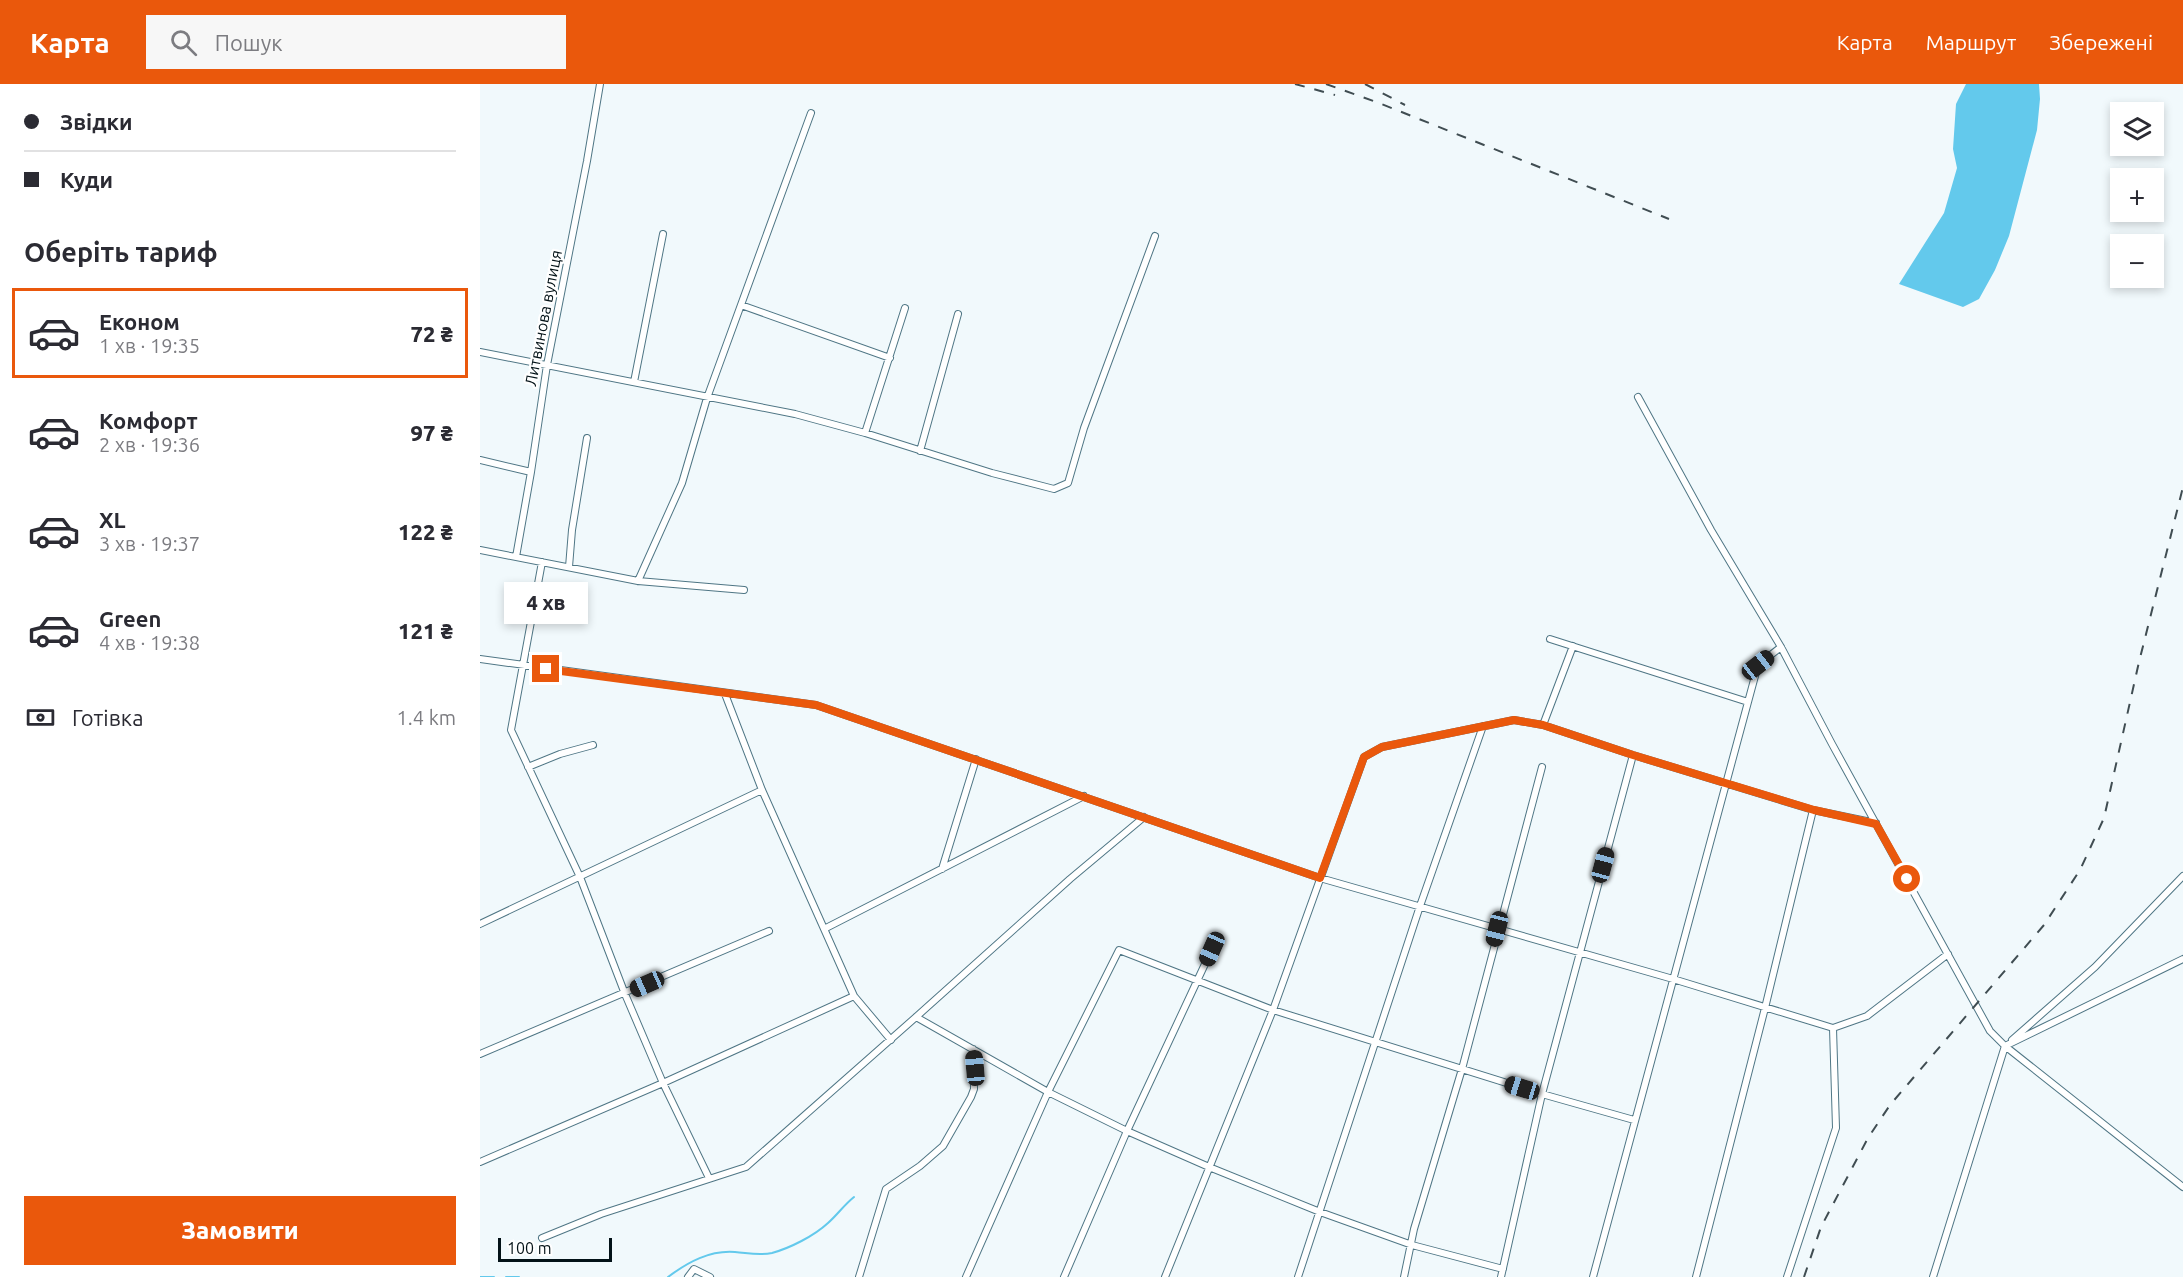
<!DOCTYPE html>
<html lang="uk">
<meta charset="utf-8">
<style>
body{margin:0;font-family:Ubuntu,sans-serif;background:#f7f7f7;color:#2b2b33;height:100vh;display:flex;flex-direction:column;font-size:22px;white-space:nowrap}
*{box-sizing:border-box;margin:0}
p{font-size:20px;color:#7c7c81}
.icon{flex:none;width:33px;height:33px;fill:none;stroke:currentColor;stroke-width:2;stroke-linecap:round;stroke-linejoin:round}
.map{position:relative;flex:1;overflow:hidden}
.drawer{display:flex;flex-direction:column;background:#fff;width:480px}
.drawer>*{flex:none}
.top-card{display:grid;align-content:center;height:132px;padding:0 24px;background:#fff}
.buttons{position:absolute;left:1630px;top:18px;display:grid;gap:12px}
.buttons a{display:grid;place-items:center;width:54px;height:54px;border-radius:0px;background:#fff;box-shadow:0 3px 9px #0003;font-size:30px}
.scale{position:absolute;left:18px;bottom:15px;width:114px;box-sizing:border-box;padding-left:6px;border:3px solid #031217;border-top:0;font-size:16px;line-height:21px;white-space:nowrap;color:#031217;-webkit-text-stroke:4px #fff;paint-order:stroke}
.end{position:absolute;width:27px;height:27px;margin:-14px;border:8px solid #ea580c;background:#fff;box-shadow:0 0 0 3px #fff}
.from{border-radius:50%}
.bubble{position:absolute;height:42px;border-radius:0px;background:#fff;box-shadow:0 3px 9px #0003;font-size:20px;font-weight:800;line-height:42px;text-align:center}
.car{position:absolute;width:18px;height:36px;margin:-18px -9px;border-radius:8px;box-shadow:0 0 4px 2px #0007;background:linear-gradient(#222 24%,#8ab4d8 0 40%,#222 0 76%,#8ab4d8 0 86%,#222 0)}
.top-card b{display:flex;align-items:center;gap:21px;height:57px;font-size:22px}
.top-card b+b{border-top:2px solid #e1e1e2}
.top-card i{width:15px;height:15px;background:#2b2b33}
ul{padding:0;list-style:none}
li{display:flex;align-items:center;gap:18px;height:90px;margin:0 12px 9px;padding:0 12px;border:3px solid transparent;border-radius:0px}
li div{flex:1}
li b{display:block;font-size:22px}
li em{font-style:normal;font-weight:800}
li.active{border-color:#ea580c}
li>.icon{width:54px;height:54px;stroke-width:1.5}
h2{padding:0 24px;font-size:27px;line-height:72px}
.pay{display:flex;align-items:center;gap:15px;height:66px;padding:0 24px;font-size:22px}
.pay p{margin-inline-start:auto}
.action{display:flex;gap:12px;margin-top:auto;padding:12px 24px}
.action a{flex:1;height:69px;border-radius:0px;background:#ea580c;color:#fff;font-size:24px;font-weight:800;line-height:69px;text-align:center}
header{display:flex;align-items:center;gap:36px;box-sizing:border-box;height:84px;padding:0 30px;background:#ea580c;color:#fff}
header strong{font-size:28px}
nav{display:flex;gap:33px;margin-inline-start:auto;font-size:21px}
.search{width:420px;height:54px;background:#f7f7f7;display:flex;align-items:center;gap:15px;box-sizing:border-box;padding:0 21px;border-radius:0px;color:#7c7c81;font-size:22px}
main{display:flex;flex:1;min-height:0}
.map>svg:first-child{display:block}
.water{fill:#63c9ec}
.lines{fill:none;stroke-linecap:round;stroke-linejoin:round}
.stream{stroke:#63c9ec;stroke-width:2}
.street-casing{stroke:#4f7685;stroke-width:8}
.street{stroke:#fff;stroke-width:6}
.rail{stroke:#404d52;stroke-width:2;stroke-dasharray:10 10;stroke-linecap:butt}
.route{stroke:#ea580c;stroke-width:8}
.labels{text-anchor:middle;stroke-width:4.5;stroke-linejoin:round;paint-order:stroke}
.street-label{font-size:16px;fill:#031217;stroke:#fff}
</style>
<header>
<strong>Карта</strong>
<div class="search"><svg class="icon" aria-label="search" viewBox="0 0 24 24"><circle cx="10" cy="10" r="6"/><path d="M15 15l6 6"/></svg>Пошук</div>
<nav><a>Карта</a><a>Маршрут</a><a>Збережені</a></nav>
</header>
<main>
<section class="drawer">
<div class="top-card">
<b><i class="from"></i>Звідки</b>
<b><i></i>Куди</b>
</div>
<h2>Оберіть тариф</h2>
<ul>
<li class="active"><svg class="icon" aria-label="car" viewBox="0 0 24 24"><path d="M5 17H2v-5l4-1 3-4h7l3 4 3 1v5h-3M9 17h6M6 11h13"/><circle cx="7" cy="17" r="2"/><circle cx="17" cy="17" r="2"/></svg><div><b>Економ</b><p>1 хв · 19:35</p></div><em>72 ₴</em></li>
<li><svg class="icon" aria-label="car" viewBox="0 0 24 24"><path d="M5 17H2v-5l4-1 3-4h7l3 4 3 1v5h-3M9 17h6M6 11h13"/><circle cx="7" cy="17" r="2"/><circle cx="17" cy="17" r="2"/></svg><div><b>Комфорт</b><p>2 хв · 19:36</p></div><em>97 ₴</em></li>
<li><svg class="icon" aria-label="car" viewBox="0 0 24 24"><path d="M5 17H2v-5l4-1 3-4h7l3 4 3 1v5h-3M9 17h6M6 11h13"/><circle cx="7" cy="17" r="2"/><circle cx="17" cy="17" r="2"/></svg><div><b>XL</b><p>3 хв · 19:37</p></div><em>122 ₴</em></li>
<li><svg class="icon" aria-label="car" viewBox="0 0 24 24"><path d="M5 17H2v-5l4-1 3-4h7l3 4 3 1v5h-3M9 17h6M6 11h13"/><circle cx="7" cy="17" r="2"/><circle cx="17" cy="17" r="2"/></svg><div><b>Green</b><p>4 хв · 19:38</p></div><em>121 ₴</em></li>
</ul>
<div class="pay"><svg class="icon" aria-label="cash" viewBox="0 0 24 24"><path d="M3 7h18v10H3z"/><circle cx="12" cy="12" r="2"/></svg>Готівка<p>1.4 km</p></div>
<div class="action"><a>Замовити</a></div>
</section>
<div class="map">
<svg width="1703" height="1193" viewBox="0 0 1703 1193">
<rect width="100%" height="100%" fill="#f1f9fc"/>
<path class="water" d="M1486,0H1559L1560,15L1557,46L1529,152L1515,186L1499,215L1483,223L1419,200L1464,129L1477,84L1473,65L1476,20Z"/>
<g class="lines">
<path class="stream" d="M0,1193H14
M26,1193H39
M188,1193C208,1178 230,1166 255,1168C268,1169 279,1172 292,1169C310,1164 334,1152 348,1139C358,1130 364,1121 374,1113"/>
<g class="street-casing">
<path id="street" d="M261,221L410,274
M0,268L315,330L385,349L512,389L574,405L588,399L604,344L675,152
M154,298L183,150
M1158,313L1231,446L1301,563L1352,660L1510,947L1525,962L1703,1103
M385,349L425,224
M440,367L478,230
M0,376L51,388
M0,466L158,497L264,506
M36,473L51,388L67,281L107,77L120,0
M62,478L31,646L100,793L145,910L183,999L229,1094
M89,483L92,446L107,354
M158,497L202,399L227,314L331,29
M1070,555L1268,618
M0,575L336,621L840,794L1193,895L1353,944
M245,610L282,706L374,912L411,956
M1063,641L1093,562
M48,683L80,670L113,661
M462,785L496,675
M0,840L282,706
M344,845L604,712
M436,933L568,1008L647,1047L729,1083L840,1128L932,1161L1023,1185
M1532,956L1615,883L1703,792
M0,970L289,847
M0,1078L183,999L374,912
M62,1154L121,1130L266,1083L436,933L590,795L664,733
M208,1193L214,1185L230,1193
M379,1193L406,1105L440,1082L463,1062L491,1013L494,1005L493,965
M486,1193L568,1008L639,866L793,926L1062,1010L1154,1036
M584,1193L647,1047L732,865
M685,1193L793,926L884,673L902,663L1034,636L1063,641L1153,671L1333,726L1396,739
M818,1193L940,822L1003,642
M924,1193L934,1145L982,985L1062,683
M1021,1193L1062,1010L1153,671
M1113,1193L1278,581L1301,563
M1216,1193L1285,924L1333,726
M1307,1193L1356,1044L1353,944L1387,932L1468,870
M1453,1193L1525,962L1703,875"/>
</g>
<use href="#street" class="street"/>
<path class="rail" d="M815,0L855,11
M846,0L899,19L1189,135
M885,0L925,21
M1324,1193L1341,1143L1388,1054L1410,1021L1564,841L1600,786L1624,734L1659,578L1703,403"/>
</g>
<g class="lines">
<path class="route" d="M66,585L336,621L840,794L884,673L902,663L1034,636L1063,641L1153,671L1334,726L1396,740L1427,795"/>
</g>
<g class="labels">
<g class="street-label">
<text transform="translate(63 234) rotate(-79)" y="6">Литвинова вулиця</text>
</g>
</g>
</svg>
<div class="buttons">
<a><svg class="icon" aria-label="layers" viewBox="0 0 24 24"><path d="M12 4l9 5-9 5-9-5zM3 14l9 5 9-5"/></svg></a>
<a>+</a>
<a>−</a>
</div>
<div class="scale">100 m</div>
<i class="end from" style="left:1427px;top:795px"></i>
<i class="end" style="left:66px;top:585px"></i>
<div class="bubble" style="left:24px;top:498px;width:84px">4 хв</div>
<i class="car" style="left:1278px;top:581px;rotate:52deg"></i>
<i class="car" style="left:1123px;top:781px;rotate:15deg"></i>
<i class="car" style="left:1017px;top:845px;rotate:194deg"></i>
<i class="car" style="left:732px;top:865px;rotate:204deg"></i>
<i class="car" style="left:167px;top:900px;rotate:246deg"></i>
<i class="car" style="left:495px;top:984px;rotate:355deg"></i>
<i class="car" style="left:1042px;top:1004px;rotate:287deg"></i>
</div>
</main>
